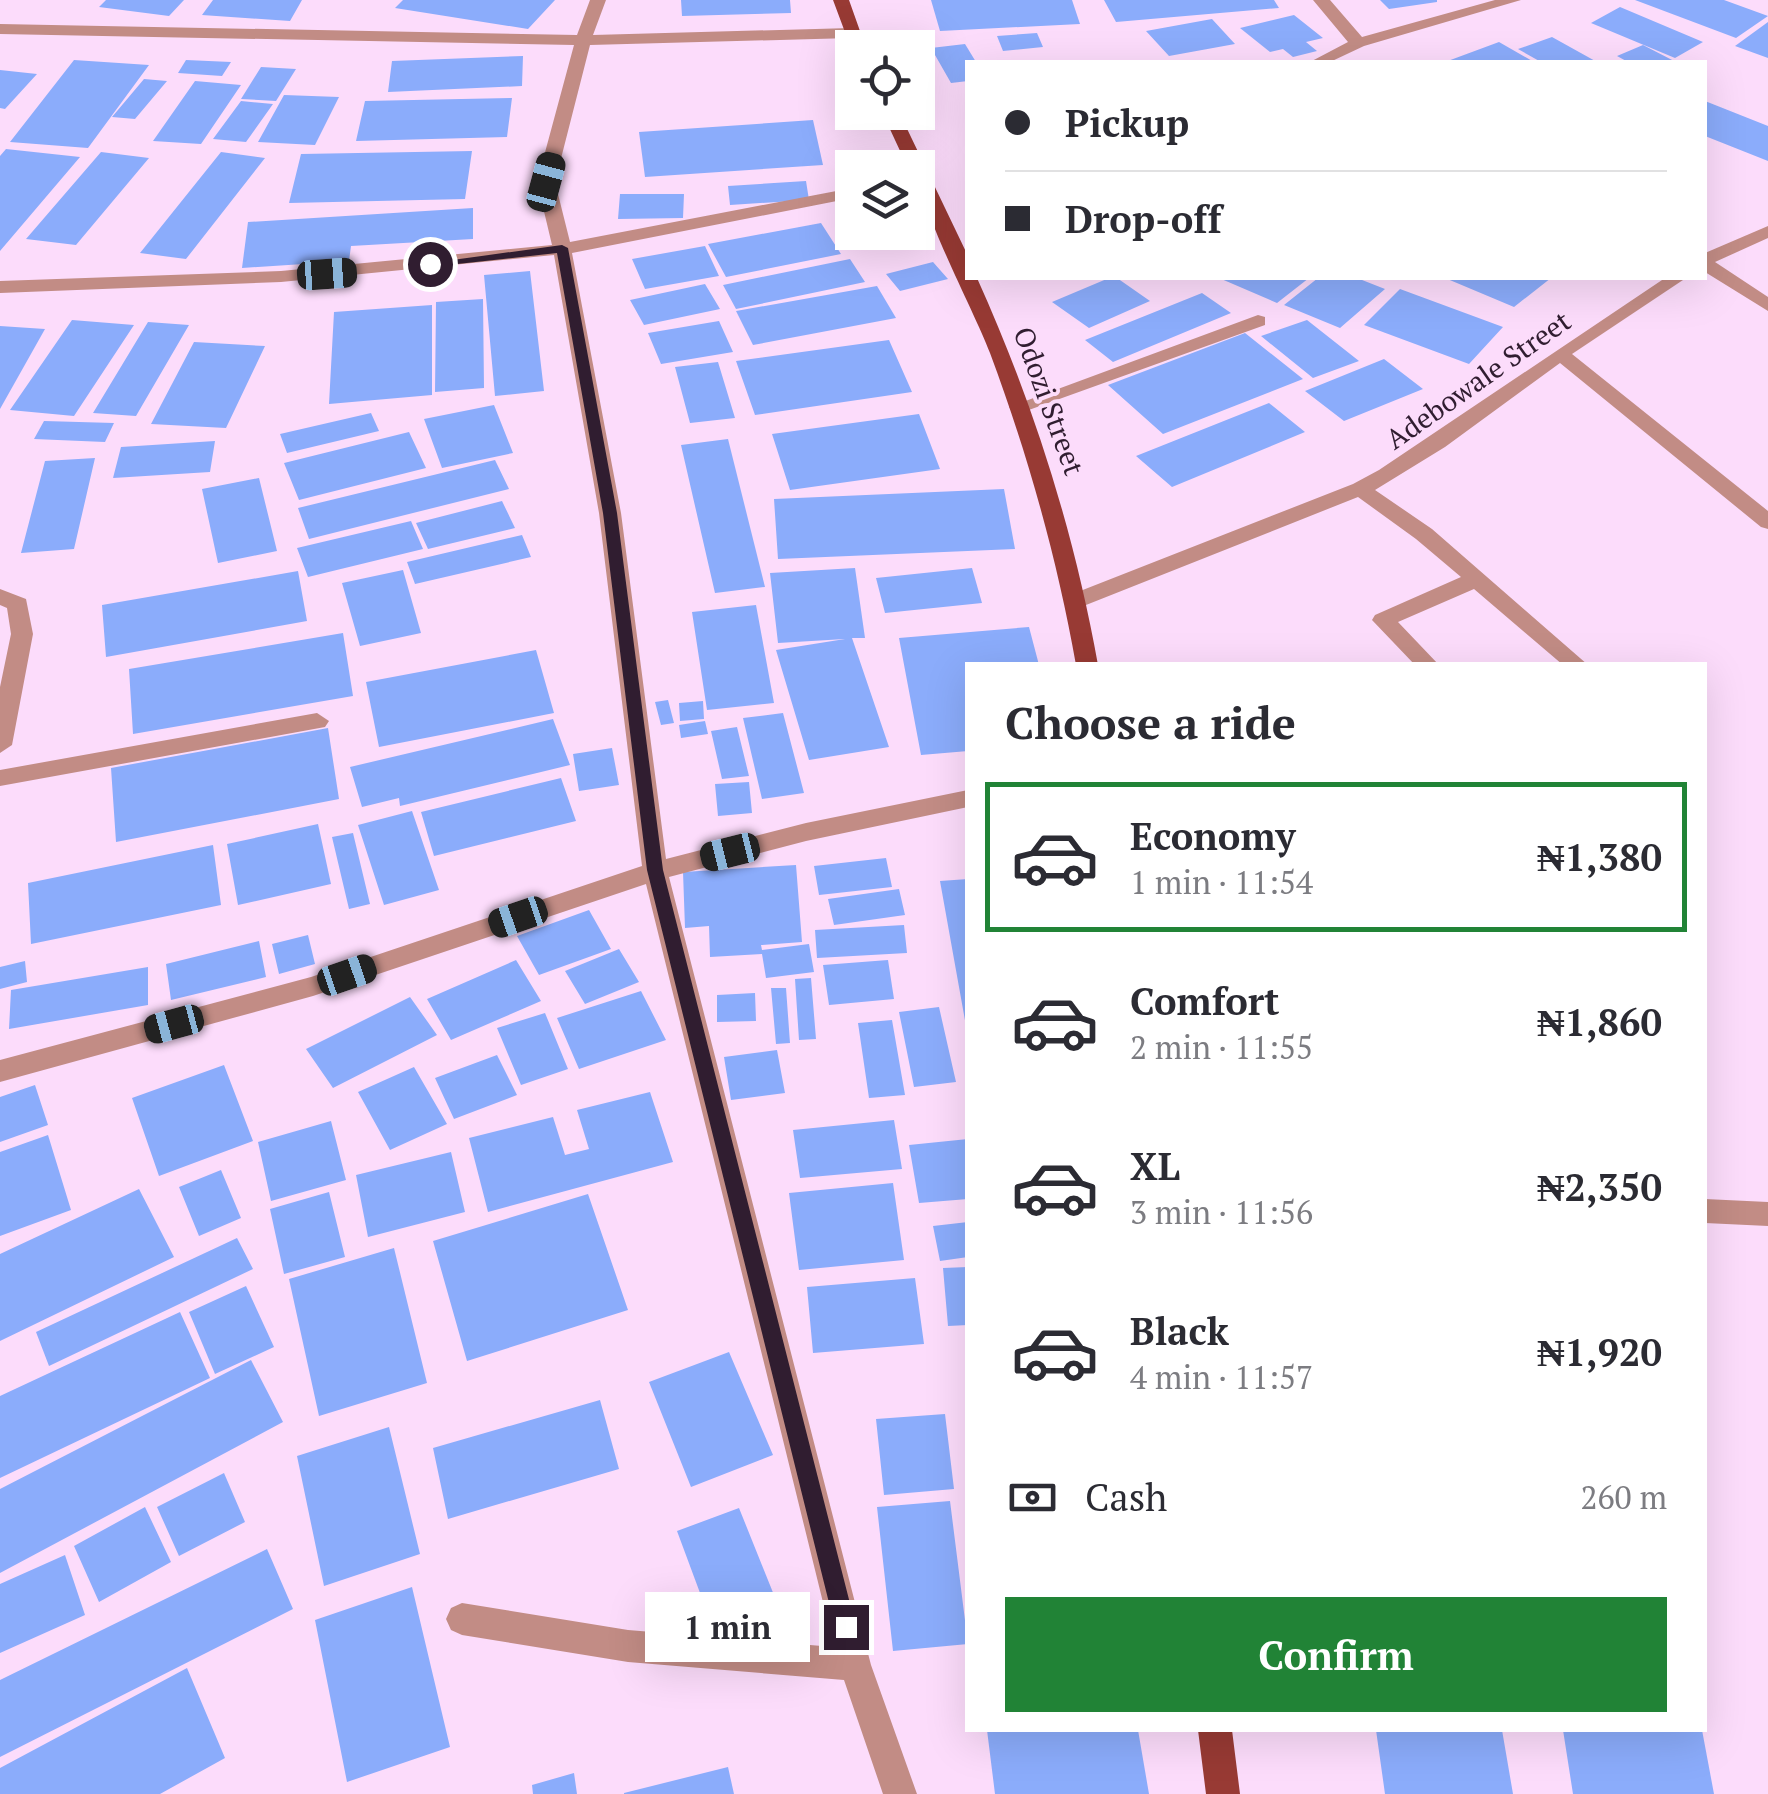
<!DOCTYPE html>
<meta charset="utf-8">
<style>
body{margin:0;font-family:"PT Serif",serif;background:#f2f2f3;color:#2b2b33;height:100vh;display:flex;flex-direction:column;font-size:38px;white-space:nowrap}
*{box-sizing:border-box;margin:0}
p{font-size:32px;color:#7c7c81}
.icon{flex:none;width:55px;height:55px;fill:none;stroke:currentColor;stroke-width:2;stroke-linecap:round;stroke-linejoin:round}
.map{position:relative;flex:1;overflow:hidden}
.panel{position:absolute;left:965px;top:662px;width:742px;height:1070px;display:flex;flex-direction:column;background:#fff;border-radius:0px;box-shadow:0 10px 40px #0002}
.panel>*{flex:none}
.banner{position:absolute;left:965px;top:60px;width:742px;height:220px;border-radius:0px;box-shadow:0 10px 40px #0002;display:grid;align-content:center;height:220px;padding:0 40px;background:#fff}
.controls{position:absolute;left:835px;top:30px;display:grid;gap:20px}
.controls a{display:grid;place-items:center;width:100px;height:100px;border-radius:0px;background:#fff;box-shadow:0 10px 40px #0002;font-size:50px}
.end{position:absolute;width:45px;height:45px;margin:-22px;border:12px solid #301d30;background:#fff;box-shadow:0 0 0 5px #fff}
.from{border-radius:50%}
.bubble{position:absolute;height:70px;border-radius:0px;background:#fff;box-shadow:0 10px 40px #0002;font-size:32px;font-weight:700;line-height:70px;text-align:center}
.car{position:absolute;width:30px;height:60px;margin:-30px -15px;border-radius:12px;box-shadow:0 0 8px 2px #0007;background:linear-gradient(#222 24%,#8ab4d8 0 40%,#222 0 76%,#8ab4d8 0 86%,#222 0)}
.banner b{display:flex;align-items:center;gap:35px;height:95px;font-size:38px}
.banner b+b{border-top:2px solid #e1e1e2}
.banner i{width:25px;height:25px;background:#2b2b33}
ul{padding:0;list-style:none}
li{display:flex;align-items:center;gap:30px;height:150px;margin:0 20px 15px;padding:0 20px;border:5px solid transparent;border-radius:0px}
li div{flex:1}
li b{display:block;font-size:38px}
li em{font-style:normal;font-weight:700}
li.selected{border-color:#218336}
li>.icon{width:90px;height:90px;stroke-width:1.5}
h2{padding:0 40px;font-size:45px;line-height:120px}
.pay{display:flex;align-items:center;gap:25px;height:110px;padding:0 40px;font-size:38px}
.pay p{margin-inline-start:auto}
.primary-button{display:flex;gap:20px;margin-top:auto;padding:20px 40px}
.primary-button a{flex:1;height:115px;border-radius:0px;background:#218336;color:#fff;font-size:40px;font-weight:700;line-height:115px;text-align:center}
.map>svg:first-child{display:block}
.building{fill:#8bacfb}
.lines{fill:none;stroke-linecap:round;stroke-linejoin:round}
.minor{fill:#c28c85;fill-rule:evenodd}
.major{fill:#983a34;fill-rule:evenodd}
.route{fill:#301d30}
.labels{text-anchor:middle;stroke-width:8;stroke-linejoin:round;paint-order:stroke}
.street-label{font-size:28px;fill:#301d30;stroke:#fcdcfb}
</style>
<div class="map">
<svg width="1768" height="1794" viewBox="0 0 1768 1794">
<rect width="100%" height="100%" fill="#fcdcfb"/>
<path class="building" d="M106,0H184L169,16L99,7Z
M213,0H302L290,21L202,15Z
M403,0H555L528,29L395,8Z
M681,0H790L791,13L682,16Z
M931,0H1072L1080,24L940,31Z
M1104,0H1274L1279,8L1116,22Z
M1380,0H1437V2L1389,9Z
M1635,0H1724L1768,16L1736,38Z
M1620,7L1703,42L1675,58L1591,23Z
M1294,15L1323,38L1306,42L1317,51L1293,57L1283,49L1270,52L1240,28Z
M1212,19L1235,44L1169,56L1146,31Z
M1768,22V58L1735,46Z
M1037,33L1043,47L1003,51L997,36Z
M1552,37L1597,62H1541L1518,49Z
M1499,42L1534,62H1445Z
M965,44L976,62H968V81L951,83L931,48Z
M1643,45L1676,62H1628L1617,56Z
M523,56L522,86L388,92L392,61Z
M74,60L149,65L88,148L10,142Z
M186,60L231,62L222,76L178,73Z
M261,67L296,69L276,101L241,99Z
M0,70L37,74L5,109L0,108Z
M144,79L167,81L135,119L112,117Z
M195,81L241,85L201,144L153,141Z
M284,95L339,97L315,145L258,142Z
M512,98L507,137L356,141L365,101Z
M241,101L273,104L246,142L213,139Z
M1705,101L1768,126V161L1705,136Z
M813,120L823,165L645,177L639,132Z
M6,149L80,157L0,251V156Z
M472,151L465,199L289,203L301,154Z
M101,152L149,158L76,245L26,239Z
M221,152L265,158L186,259L140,253Z
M806,181L809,200L730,205L728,186Z
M620,194H684L683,218L618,219Z
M473,208V239L351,246L349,261L242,268L248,222Z
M821,223L841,254L726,277L708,244Z
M705,246L719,276L645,289L632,259Z
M850,259L865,282L736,309L723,285Z
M933,262L948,279L900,291L886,274Z
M530,271L544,391L495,396L484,275Z
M1109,278H1117L1150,301L1089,328L1052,302Z
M1219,278H1309L1277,303Z
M1318,278H1357L1385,289L1340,328L1284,305Z
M1445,278H1551L1514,307Z
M705,284L720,309L644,325L630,300Z
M877,286L896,318L753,345L736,311Z
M1400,289L1503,327L1469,364L1364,325Z
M1202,293L1231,313L1113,362L1085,340Z
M483,299L484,388L435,392L436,302Z
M432,305V395L329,404L334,312Z
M72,320L134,325L74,416L10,410Z
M1307,320L1359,361L1313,378L1261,336Z
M719,321L733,352L661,364L648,333Z
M148,322L189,325L136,416L93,413Z
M0,326L45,329L0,409Z
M1245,333L1303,379L1163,434L1108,385Z
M889,340L912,392L755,415L736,361Z
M194,342L265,346L226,428L151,424Z
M1384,359L1423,389L1344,421L1305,391Z
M718,362L735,418L690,423L675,367Z
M1269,403L1305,432L1172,487L1136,456Z
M494,405L513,453L442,468L424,419Z
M371,413L379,431L287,453L280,434Z
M919,414L940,469L790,490L772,434Z
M44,421L114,423L105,442L34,439Z
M409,432L426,468L299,500L284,463Z
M728,439L765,587L715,593L681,445Z
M215,441L210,472L113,478L121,447Z
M95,458L74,549L21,553L45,461Z
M495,460L509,489L309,539L298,508Z
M259,478L277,551L218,563L202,489Z
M1004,489L1015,549L778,559L774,499Z
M502,501L515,528L428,549L416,523Z
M411,521L423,549L308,577L297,548Z
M522,535L531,557L415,584L407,562Z
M855,568L865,638H852L889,747L809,760L776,650L845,639L778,643L770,573Z
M972,568L982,603L885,613L876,578Z
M403,570L421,633L360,646L342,583Z
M298,571L307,621L106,657L102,605Z
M756,605L774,703L707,710L692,612Z
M1029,627L1039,665H968V751L921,755L899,638Z
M343,633L353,696L133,734L129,669Z
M536,650L554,713L379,747L366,682Z
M668,700L674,723L661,725L655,702Z
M703,701L704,719L680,721L679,703Z
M783,713L804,793L762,799L743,718Z
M553,719L570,765L400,806L399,798L362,807L350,767Z
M705,721L708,734L681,738L679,725Z
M737,727L749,776L722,779L711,731Z
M328,728L339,799L116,842L111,768Z
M612,748L619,785L579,791L573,754Z
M561,778L576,821L434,856L421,812Z
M749,782L752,813L718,816L715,784Z
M412,811L439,890L384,905L358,825Z
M318,824L331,884L238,905L227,844Z
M353,833L370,904L349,909L332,837Z
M213,845L221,905L31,944L28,883Z
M886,858L892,887L819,895L814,866Z
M796,865L802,942L761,945L762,950L809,944L814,972L766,978L762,954L710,957L709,926L685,928L683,872Z
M968,879V1026H966L940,881Z
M899,889L905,915L834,925L828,899Z
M589,910L611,949L539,975L517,936Z
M904,925L907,953L817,958L815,930Z
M308,935L315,964L279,974L272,944Z
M259,941L266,977L171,1000L166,964Z
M619,949L639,982L585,1004L565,971Z
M516,960L541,1001L451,1040L427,999Z
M888,960L894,999L829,1005L823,965Z
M25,961L27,982L0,989V967Z
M148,967V1005L9,1029L11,990Z
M811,978L816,1039L799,1040L795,979Z
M771,988H786L790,1043L776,1044Z
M641,991L666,1040L579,1069L557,1018Z
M755,993L756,1021L717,1022V995Z
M410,997L437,1035L333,1088L306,1049Z
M939,1007L956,1082L914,1087L899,1012Z
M545,1013L568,1069L521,1085L497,1028Z
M892,1020L905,1095L869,1098L858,1023Z
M777,1050L785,1093L731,1100L724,1057Z
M497,1055L517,1095L454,1119L435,1078Z
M224,1065L253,1141L159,1176L132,1098Z
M414,1067L447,1124L390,1150L358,1092Z
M35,1085L48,1125L0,1142V1097Z
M650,1092L673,1162L488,1212L469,1138L553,1117L565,1155L589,1149L577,1110Z
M894,1120L902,1169L800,1178L793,1130Z
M331,1121L346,1180L271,1201L258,1142Z
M48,1135L71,1210L0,1236V1152Z
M968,1139V1199L919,1203L909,1145Z
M451,1152L465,1212L368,1237L356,1175Z
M221,1170L241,1218L199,1236L179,1187Z
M893,1183L904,1260L799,1270L789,1193Z
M139,1189L174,1257L0,1341V1254Z
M329,1192L345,1257L284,1274L270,1209Z
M588,1194L628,1310L467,1361L433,1241Z
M968,1222V1257L940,1261L933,1226Z
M237,1238L253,1269L49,1366L36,1332Z
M394,1248L427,1383L319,1416L289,1279Z
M968,1267V1325L948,1326L943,1268Z
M915,1278L924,1344L813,1353L807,1287Z
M246,1286L274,1347L215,1374L189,1312Z
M180,1312L210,1378L0,1478V1396Z
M729,1352L773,1455L691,1487L649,1382Z
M251,1360L283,1422L0,1573V1489Z
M600,1400L619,1469L448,1519L433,1448Z
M945,1414L954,1489L884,1495L876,1419Z
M389,1427L420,1554L324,1586L297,1456Z
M224,1473L245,1522L179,1556L157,1507Z
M950,1501L968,1644L893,1651L877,1507Z
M145,1507L171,1562L99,1602L74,1546Z
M739,1508L780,1610L716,1636L677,1531Z
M267,1549L293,1609L0,1757V1680Z
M65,1555L85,1615L0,1653V1584Z
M412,1587L450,1747L347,1782L315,1620Z
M187,1668L225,1758L160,1794H0V1768Z
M987,1730H1138L1149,1794H995Z
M1376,1730H1502L1513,1794H1385Z
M1563,1730H1702L1714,1794H1573Z
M728,1767L734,1794H624V1793Z
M574,1773L577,1794H533L532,1785Z"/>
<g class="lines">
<path class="minor" d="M590,0H606L593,35L851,28L859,33L851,38L590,45L555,182L570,242L852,188V198L572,253L621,513L666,859L806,823L968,790V807L806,841L669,877L871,1665L917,1794H883L844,1680L628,1662L462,1635L451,1630L446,1619L451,1608L462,1603L628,1630L834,1647L646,884L313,996L0,1082V1060L311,977L642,866L599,513L554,255L281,282L0,293V281L281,271L552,245L537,182L574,45L0,34V24L577,35Z
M1313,0H1330L1362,37L1495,0H1521L1364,46L1330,62H1310L1348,42Z
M1768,226V238L1715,262L1768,297V311L1705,272V253Z
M1665,278H1686L1572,354L1768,511V529L1761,527L1560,363L1445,447L1375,490L1432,529L1588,665H1563L1474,589L1398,622L1439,665H1415L1372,620L1375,615L1461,577L1416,539L1358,497L1086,605H1070L1067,600L1070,595L1353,484L1379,470Z
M1258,315L1265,317V325L1026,411H1012L1009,407Z
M0,589L26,599L33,634L12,745L0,753V687L11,634L7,608L0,605Z
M317,713L329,721L325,727L0,786V770Z
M1705,1199L1768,1202V1226L1705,1223Z"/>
<path class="major" d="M833,0H849L866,48H852V51Z
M882,112H899L968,256V278H977C1033,402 1074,531 1098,665H1076C1057,558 1028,455 990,353C973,308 918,208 918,168H908Z
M1198,1730H1232L1240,1794H1206Z"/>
</g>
<path class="route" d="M562,245L568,248L617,513L663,870L856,1627L853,1634L846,1637L838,1634L835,1627L647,870L603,513L557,253L430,267L423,264Z"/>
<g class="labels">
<g class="street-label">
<text transform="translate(1478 380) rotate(-35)" y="10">Adebowale Street</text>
<text transform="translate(1049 401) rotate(70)" y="10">Odozi Street</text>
</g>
</g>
</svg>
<div class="controls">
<a><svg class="icon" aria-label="locate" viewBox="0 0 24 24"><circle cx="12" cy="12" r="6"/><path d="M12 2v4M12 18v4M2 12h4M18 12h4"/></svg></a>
<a><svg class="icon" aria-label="layers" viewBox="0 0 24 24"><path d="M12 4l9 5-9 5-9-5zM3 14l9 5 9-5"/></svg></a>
</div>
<i class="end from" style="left:430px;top:264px"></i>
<i class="end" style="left:846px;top:1627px"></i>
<div class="bubble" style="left:645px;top:1592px;width:165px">1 min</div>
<i class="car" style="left:546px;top:182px;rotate:15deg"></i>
<i class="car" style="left:327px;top:274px;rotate:86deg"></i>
<i class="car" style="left:730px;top:852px;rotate:256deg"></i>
<i class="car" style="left:518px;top:917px;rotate:251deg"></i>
<i class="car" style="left:347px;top:975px;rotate:71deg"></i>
<i class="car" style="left:174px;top:1024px;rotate:255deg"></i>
<div class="banner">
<b><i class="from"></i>Pickup</b>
<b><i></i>Drop-off</b>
</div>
<section class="panel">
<h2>Choose a ride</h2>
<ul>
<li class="selected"><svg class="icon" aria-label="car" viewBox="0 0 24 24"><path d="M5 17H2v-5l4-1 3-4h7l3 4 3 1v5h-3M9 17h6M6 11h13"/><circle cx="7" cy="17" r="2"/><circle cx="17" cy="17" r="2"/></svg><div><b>Economy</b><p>1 min · 11:54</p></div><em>₦1,380</em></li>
<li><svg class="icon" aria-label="car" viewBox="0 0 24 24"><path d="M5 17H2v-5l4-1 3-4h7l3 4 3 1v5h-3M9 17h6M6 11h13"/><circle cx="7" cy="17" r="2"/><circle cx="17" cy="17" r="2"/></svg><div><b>Comfort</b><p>2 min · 11:55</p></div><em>₦1,860</em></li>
<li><svg class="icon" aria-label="car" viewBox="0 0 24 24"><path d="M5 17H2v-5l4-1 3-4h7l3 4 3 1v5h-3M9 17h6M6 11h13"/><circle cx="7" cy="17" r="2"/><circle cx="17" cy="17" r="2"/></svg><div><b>XL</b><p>3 min · 11:56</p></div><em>₦2,350</em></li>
<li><svg class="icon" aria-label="car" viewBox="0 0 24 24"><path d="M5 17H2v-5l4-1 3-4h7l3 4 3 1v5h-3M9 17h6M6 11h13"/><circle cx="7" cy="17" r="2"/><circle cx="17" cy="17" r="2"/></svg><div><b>Black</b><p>4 min · 11:57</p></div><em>₦1,920</em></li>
</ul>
<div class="pay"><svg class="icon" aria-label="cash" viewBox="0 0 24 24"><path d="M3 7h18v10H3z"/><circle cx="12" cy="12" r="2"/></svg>Cash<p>260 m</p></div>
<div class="primary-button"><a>Confirm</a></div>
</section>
</div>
